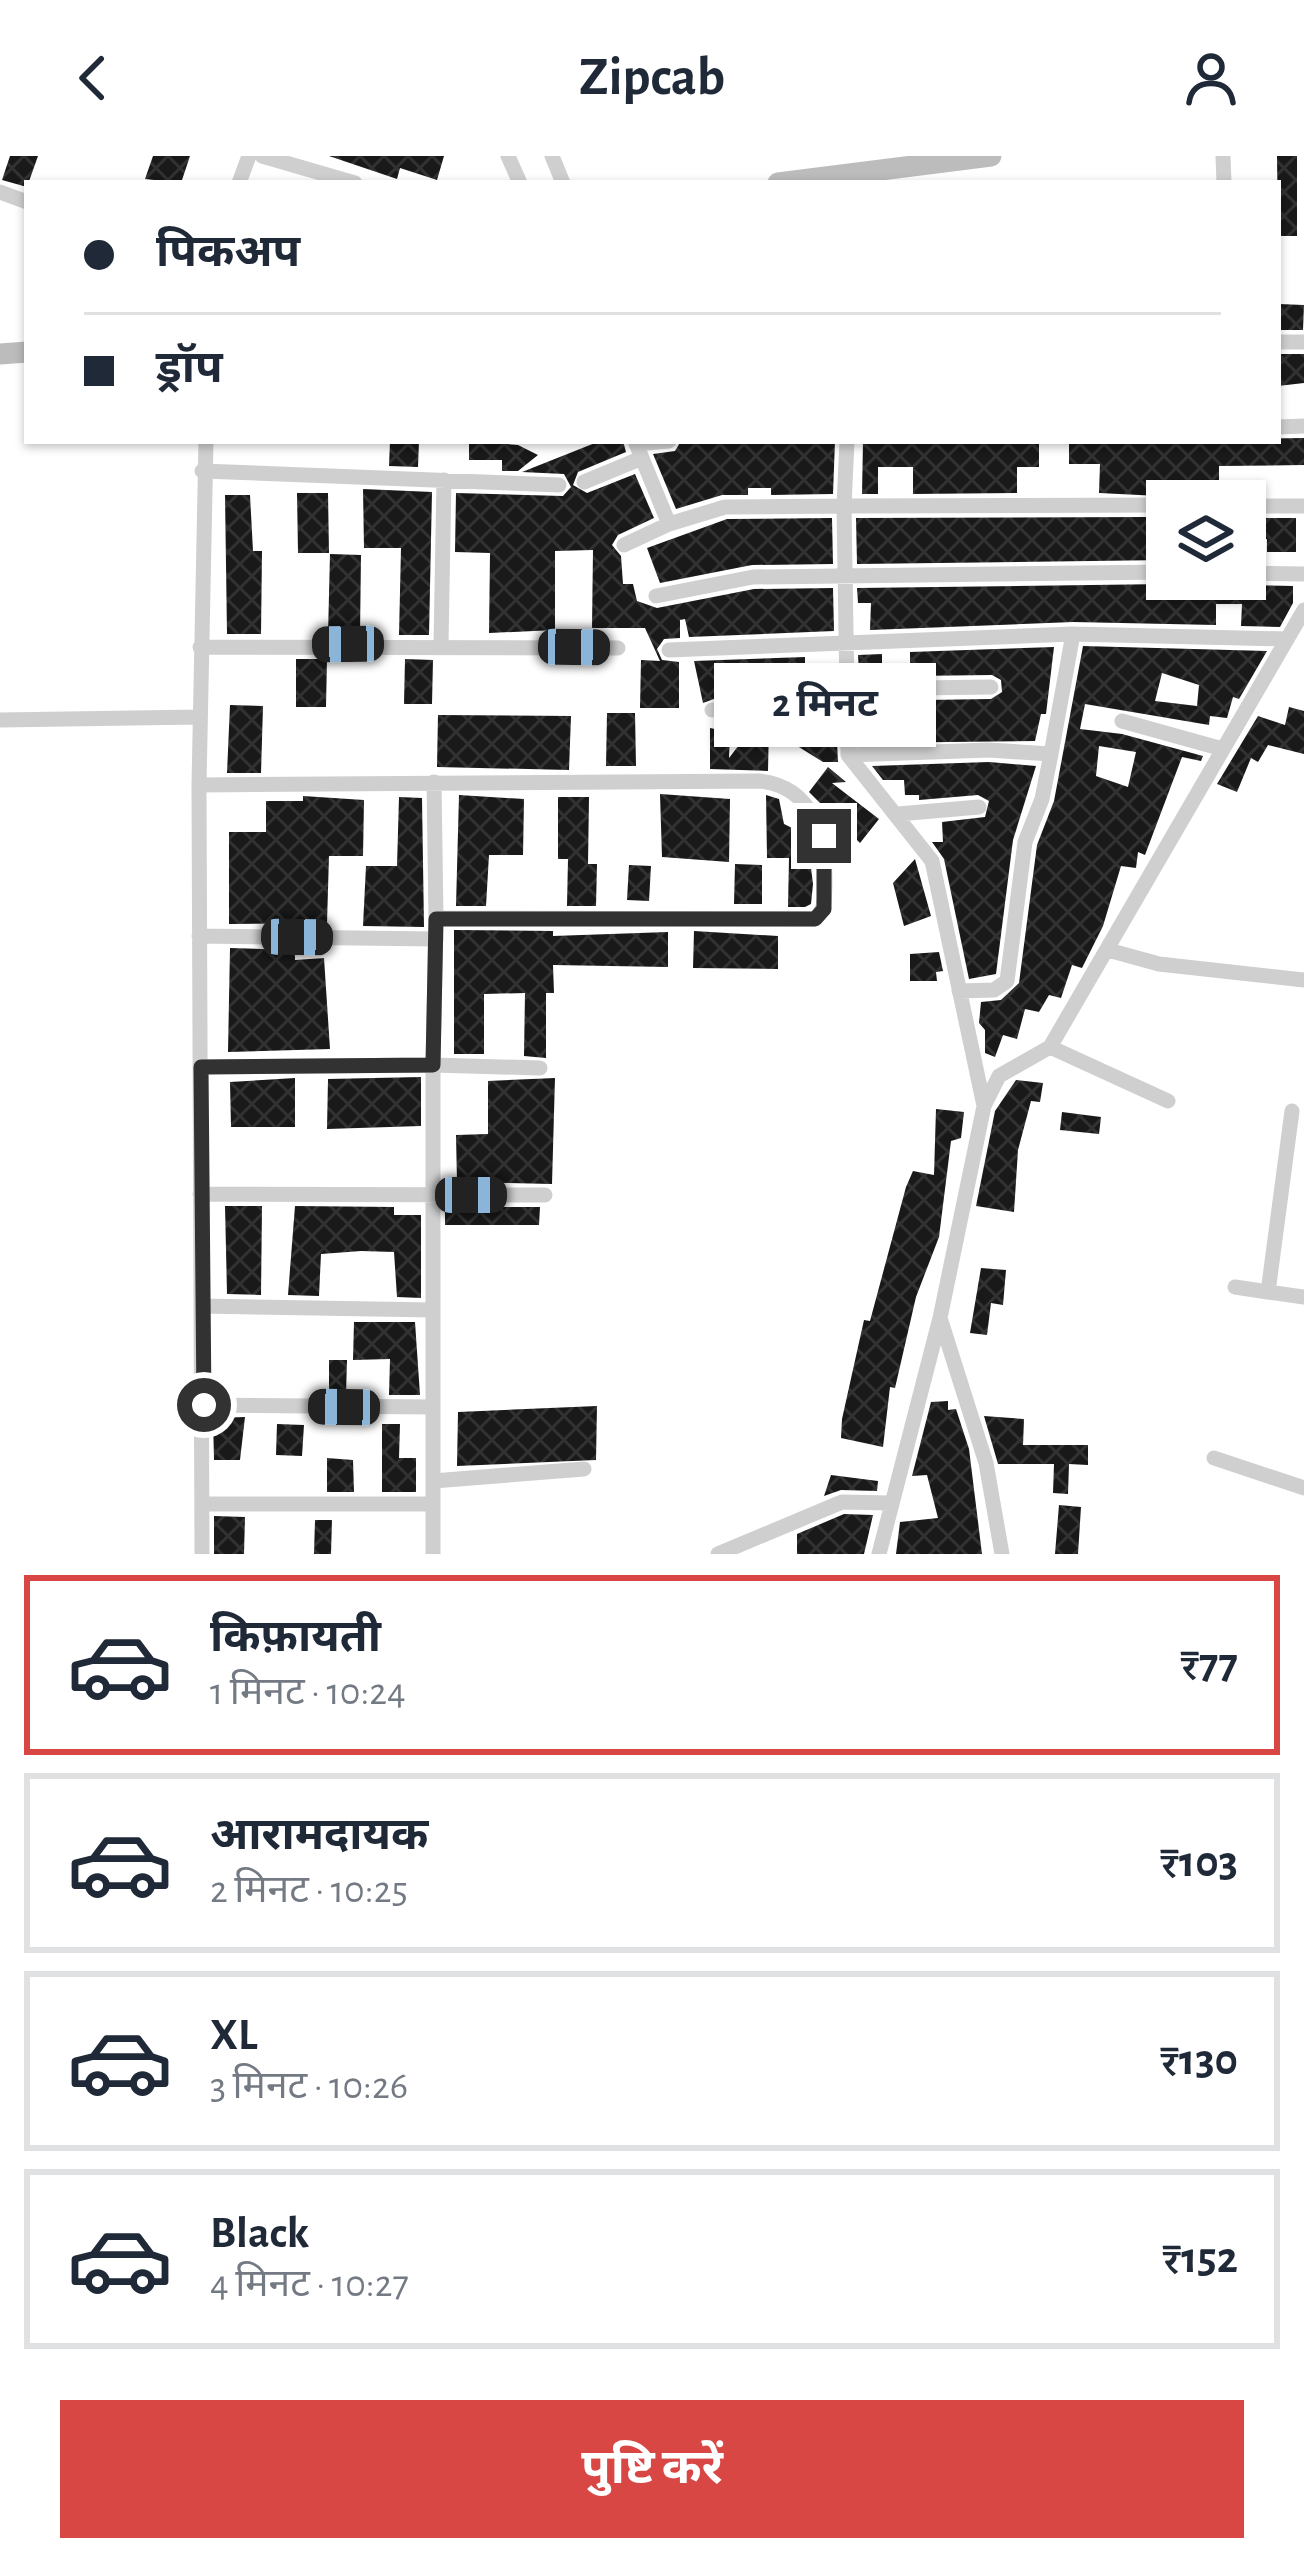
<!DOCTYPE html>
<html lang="hi">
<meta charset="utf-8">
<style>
body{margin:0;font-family:"Alegreya Sans","Noto Sans Devanagari",sans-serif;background:#f2f2f3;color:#1f2937;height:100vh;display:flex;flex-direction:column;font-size:45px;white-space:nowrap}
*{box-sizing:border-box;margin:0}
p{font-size:39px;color:#747a83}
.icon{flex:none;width:66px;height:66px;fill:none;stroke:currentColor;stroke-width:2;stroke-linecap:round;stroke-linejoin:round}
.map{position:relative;height:1398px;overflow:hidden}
.sheet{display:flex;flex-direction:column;background:#fff;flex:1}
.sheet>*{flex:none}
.hud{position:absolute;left:24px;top:24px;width:1257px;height:264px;border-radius:0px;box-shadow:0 3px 9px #0004;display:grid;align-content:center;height:264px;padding:0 60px;background:#fff}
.tools{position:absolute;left:1146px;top:324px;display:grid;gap:24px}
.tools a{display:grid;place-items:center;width:120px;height:120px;border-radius:0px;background:#fff;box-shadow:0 3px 9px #0004;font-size:60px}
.end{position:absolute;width:54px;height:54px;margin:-27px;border:15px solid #323232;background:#fff;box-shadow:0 0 0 6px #fff}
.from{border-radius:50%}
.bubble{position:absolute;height:84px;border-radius:0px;background:#fff;box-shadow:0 3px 9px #0004;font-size:39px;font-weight:700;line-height:84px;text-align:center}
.car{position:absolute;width:36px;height:72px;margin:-36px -18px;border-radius:15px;box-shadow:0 0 9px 3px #0007;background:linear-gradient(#222 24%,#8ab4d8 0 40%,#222 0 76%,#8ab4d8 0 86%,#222 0)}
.hud b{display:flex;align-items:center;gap:42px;height:114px;font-size:45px}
.hud b+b{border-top:3px solid #e0e1e3}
.hud i{width:30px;height:30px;background:#1f2937}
ul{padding:21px 0 0;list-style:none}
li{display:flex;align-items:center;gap:36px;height:180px;margin:0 24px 18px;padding:0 36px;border:6px solid #e0e1e3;border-radius:0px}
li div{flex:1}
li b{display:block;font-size:45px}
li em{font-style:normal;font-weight:700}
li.active{border-color:#d94745}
li>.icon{width:108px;height:108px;stroke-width:1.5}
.cta{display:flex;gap:24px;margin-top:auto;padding:24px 60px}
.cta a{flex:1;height:138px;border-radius:0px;background:#d94745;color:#fff;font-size:48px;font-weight:700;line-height:138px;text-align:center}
header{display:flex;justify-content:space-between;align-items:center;height:156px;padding:0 60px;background:#fff;font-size:54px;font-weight:700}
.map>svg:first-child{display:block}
.building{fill:url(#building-cross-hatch);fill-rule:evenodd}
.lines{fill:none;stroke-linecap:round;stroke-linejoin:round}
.street{stroke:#cfcfcf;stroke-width:15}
.secondary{stroke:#bcbcbc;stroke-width:21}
.route{stroke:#323232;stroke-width:15}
</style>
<header><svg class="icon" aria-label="back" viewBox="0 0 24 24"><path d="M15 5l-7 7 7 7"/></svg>Zipcab<svg class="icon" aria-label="person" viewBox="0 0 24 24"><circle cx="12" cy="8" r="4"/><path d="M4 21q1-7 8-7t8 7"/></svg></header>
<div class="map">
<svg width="1304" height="1398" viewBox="0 0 1304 1398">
<defs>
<pattern id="building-cross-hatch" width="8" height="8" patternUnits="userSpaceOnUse" patternTransform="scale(3)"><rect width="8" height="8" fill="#191919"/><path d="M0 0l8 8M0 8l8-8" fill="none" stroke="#323232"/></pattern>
</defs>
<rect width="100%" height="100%" fill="#fff"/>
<path class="building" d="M10,0H38L27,31L2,24Z
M153,0H190L181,27L145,23Z
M329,0H444L437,24L400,12L397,23Z
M1277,0H1297V80H1278Z
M1279,148L1304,149L1303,174H1278Z
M1278,198H1304V227L1278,230Z
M1304,282V309L1219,310V343L1099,337L1100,308H1069V285Z
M390,285H419L418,311L389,310Z
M469,285L518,289L538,299L518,315H502V304H469Z
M600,285H623L626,296L578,316L573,329L587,337L635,318L654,362L618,379L612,389L621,400L623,428H633L637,445L657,452L754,433L833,432L834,475L689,481L685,463L680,464V482L664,483L657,493L662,504L679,506V552H640L641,504L660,505L645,472H592L593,394L555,395V474L489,477L490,397L455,396L456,337L563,340L571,331L564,318L522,316Z
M681,285H835L833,338L771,339V332H748V339H722L676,353L653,298L675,295Z
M863,285H1039V311H1017V337L913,338V311H878V338H862Z
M363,333L432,336L429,479H399L401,392H364Z
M297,337H328L329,397H298Z
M225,339H250L253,395H262L261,478H227Z
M1149,361L1167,364V404L857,408L856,362Z
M832,362L833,408L752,409L660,427L647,392L727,363Z
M1245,362H1296V396H1267V383H1245Z
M330,398L361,399L360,479H328Z
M1177,423H1209V436H1243V429L1293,430V447L1280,471L1241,470L1242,448H1216V469L1073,466L870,474L871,447H858L857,432L1167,428Z
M1083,490L1267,495L1239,543L1233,541L1227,562L1210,560L1209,569L1085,548L1080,573L1122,578L1203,600L1201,605L1182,601L1145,699L1138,696L1136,712L1121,710L1103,770L1082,812L1072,809L1061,842L1049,839L1039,856L1025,853L1017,883L1003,879L995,901L985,897V874L979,867L981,846L1001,844L1019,827L1037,689L1054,645ZM1162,517L1199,529L1197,550L1155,545ZM1099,590L1136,596L1128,631L1096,620Z
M1054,491L1046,558H1041L1035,585L860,587L861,545L991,543L1002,536L1001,524L992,519L910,520V496Z
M882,498V520L859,516L858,499Z
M805,501V522L743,516L725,528L722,540L703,547L694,505Z
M296,503H327L326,551H296Z
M405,503L433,504L432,548H404Z
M748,541L835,545L838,606H823L794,588L806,569H769L768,615L710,613V572L730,576L729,602L769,550L745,552Z
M230,549L263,550L261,617H227Z
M1289,551L1304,555V598L1268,589L1258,606L1251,602L1237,636L1217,628L1258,560L1285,569Z
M607,557H635L636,610H606Z
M438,559L571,560L569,614L437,611Z
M989,606L1036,610L1013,684L996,818L969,823L944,703L932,686H943L942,666L985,661L989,645L978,639L919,644V639H905L904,624H883L872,610Z
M828,611L846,626L832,627L879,663L860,687L809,636Z
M660,638L730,643L729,706L662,701Z
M459,639L524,643L523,699H489L486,750H456Z
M766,639L779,643L784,668L807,679L813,728L811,748L805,751H788L789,702H767Z
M303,640L364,644L363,700H329L327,767L229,768V676H266V645H303Z
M399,641L422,642L424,771L363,770L366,710H397Z
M558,641H589L588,708H597L596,750H567L568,703H558Z
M915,703L931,760L904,770L893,727Z
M735,708L762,709V748H734Z
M629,709L651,710L649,745L627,744Z
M454,774L553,775V780L668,776V811L553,809L554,837H546V902L524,900L525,837L484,838V898H454Z
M694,775L778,780V813L693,812Z
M230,792L295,794V804L324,802L330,893L228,896Z
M939,796L943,815L936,816L937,825H910V798Z
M421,921V970L327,973L328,923Z
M295,922V971H231L230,926Z
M555,922L552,1028L457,1026L456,979L488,978V925Z
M1016,924L1043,927L1040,946L1031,945L1018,994L1014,1056L976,1050L995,955Z
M936,953L964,956L961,982L951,985L939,1081L916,1141L895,1232L890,1231L883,1291L841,1282L842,1263L864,1164L870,1165L906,1031L913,1015L934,1019Z
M1062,956L1101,961L1099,978L1060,974Z
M225,1050H262L261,1139L227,1138Z
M295,1050L394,1051V1059H421V1142L397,1141L394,1096L361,1095L321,1098L319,1140L288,1139Z
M445,1051H540L539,1069H445Z
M981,1112L1006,1114L1003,1149L991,1147L987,1179L970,1177Z
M354,1166H415L420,1239H389L390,1203L353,1204Z
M329,1204H347L346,1238H329Z
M948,1245V1254L956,1253L969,1293L982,1398H896L900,1366L938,1362L927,1319L912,1320L931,1246Z
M597,1250L596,1304L457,1310L458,1256Z
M984,1260L1024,1263L1023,1289H1088V1309L1069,1308L1068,1338L1053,1337L1054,1308H998Z
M245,1261L240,1304H214L213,1262Z
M277,1268L304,1269L302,1300L276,1299Z
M382,1268H400L399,1302H416V1336H382Z
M327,1302L353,1304L354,1336H327Z
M831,1319L878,1325L877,1335L841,1334L824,1340Z
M1059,1349L1081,1351L1078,1398H1055Z
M844,1358L873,1359L864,1398H797V1378Z
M214,1360L245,1361L244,1398H214Z
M315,1364H332L331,1398H314Z"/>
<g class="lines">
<path class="street" d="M262,0L355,27
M508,0L520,27
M552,0L563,27
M1223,0L1224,27
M239,27L249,0
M0,36L27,46
M1278,186H1304
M1278,271L1304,270
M635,285L669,368L725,351L844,350L848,599L932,705L984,950
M847,285L844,350L1167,349
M636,288L669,285
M202,315L559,329
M584,326L642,302
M1245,350H1304
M624,389L669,368
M1245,417L1304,418
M656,440L753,421L1167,416
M441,488L444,324
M200,491L618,492
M669,494L1073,478L1287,483
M712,554L733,550L735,535L746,528L770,534L991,531
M0,564L199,561
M1122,565L1219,592
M848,599L989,594L1051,598L1073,478
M434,626L436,762
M199,629L760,625C816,632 825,682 825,728C824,743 826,753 815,763L436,762L433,909L201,911
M898,658L979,651
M199,780L436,783
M1108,794L1159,808L1304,824
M959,835L994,834L1007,825L1025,686L1042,643L1051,598
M1050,891L1168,945
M1292,955L1268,1136L1304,1141
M200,1038L545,1039
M1235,1131L1268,1136
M202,1150L433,1154
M941,1165L986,1307L1002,1398
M204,1249L433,1251
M1214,1302L1304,1332
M433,1325L584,1313
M203,1348H433
M202,1398L199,629L206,285
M433,1398V909L540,912
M718,1398L842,1346L890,1347
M879,1398L940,1162L984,950L999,920L1050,891L1304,454"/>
<path class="secondary" d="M778,27L991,0
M0,198L27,196"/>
</g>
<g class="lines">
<path class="route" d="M204,1249L201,911L433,909L436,763H815L824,753V680"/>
</g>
</svg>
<div class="tools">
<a><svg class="icon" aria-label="layers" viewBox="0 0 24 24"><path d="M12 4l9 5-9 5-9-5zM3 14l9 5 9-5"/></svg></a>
</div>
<i class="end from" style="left:204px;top:1249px"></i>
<i class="end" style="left:824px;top:680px"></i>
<div class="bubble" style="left:714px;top:507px;width:222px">2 मिनट</div>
<i class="car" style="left:348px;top:488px;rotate:269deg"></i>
<i class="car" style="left:574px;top:491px;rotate:91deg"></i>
<i class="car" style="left:297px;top:781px;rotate:91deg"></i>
<i class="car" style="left:471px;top:1039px;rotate:90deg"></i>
<i class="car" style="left:344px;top:1251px;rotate:271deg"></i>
<div class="hud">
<b><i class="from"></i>पिकअप</b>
<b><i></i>ड्रॉप</b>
</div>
</div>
<section class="sheet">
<ul>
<li class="active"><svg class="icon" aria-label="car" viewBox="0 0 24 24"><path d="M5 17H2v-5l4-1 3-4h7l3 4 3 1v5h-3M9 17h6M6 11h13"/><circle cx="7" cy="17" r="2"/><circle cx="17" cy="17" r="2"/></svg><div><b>किफ़ायती</b><p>1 मिनट · 10:24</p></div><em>₹77</em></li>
<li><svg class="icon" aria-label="car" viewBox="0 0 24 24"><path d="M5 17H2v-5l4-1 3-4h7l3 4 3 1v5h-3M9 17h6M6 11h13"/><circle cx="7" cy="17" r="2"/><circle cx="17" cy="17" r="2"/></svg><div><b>आरामदायक</b><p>2 मिनट · 10:25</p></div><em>₹103</em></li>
<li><svg class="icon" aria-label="car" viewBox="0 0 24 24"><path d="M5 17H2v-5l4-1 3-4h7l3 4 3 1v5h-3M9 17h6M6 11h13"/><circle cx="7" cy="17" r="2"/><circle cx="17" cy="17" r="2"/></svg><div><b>XL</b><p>3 मिनट · 10:26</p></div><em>₹130</em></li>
<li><svg class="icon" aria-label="car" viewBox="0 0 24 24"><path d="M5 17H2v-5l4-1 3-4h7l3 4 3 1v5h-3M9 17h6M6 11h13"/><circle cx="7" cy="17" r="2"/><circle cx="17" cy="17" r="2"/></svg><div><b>Black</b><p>4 मिनट · 10:27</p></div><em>₹152</em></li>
</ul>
<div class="cta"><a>पुष्टि करें</a></div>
</section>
